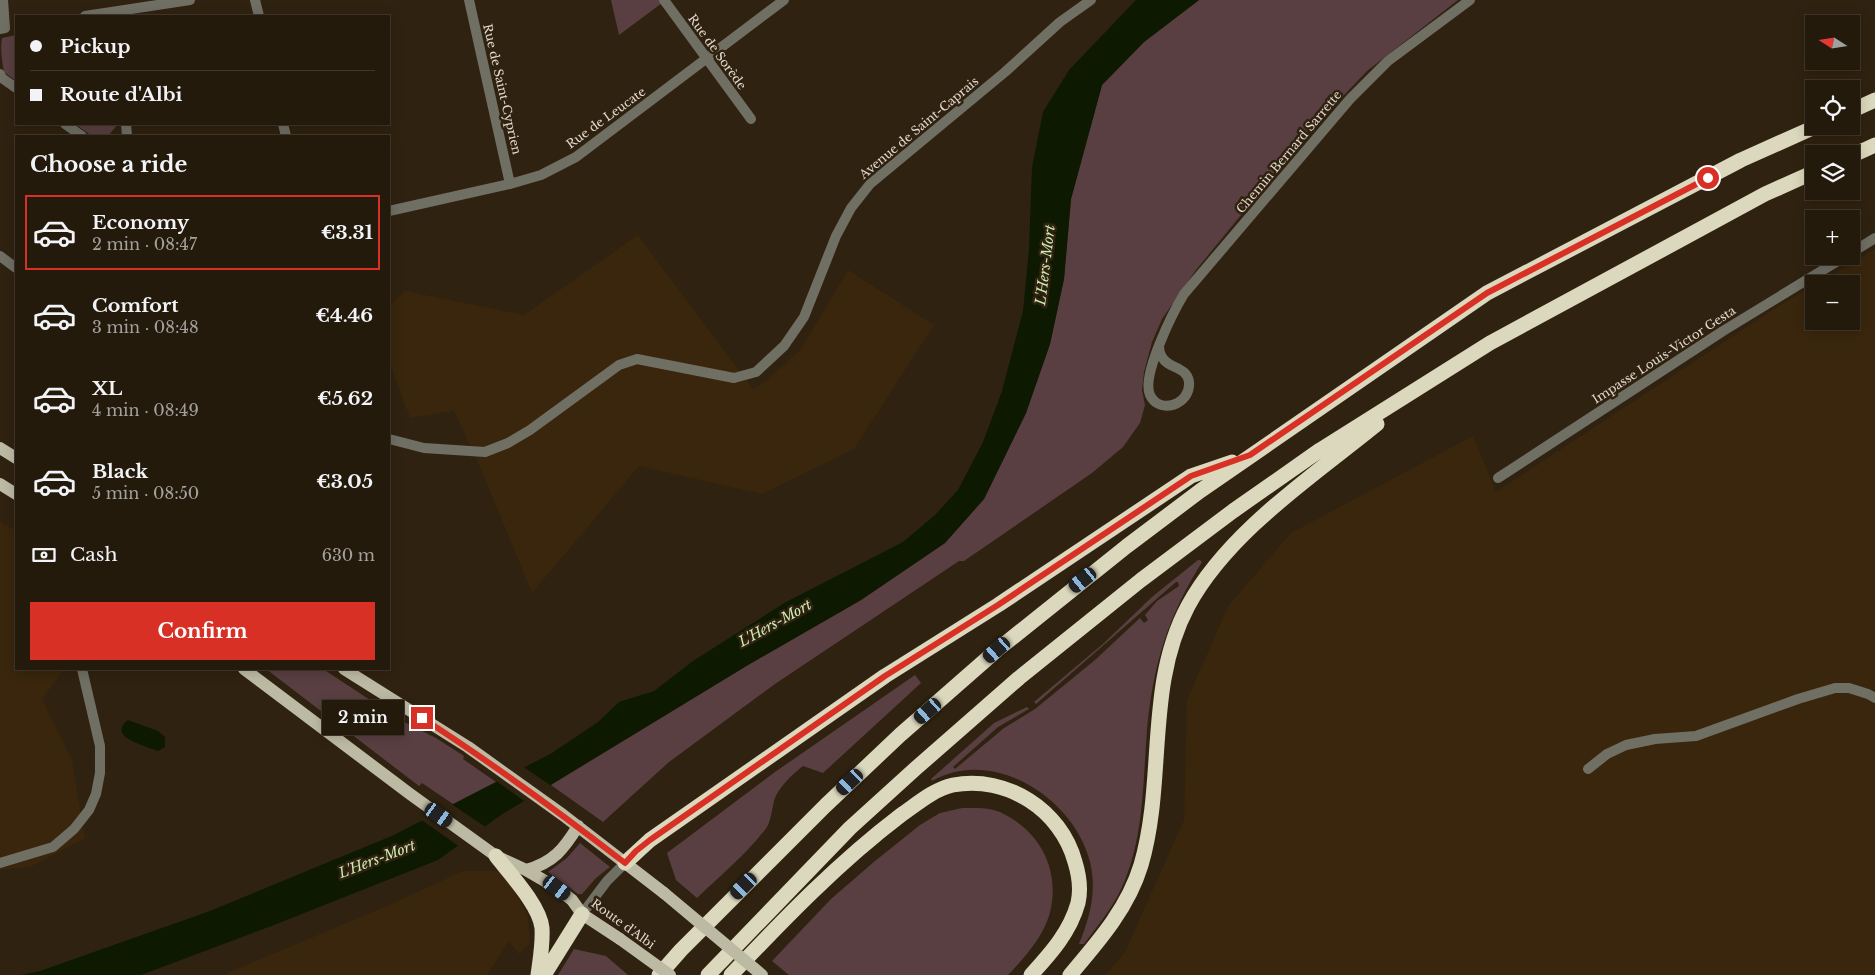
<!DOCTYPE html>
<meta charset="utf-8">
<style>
body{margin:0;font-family:"Libre Baskerville",serif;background:#2c2315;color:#f1f3f6;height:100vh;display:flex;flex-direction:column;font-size:19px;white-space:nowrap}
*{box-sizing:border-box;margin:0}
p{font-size:16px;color:#a3a19d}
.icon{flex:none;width:28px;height:28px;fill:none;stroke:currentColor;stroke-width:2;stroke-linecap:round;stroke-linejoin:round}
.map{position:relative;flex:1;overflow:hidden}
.details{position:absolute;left:15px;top:135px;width:375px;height:535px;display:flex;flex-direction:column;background:#241a0c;border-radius:0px;box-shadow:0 2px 12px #0003,0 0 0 1px #41382d}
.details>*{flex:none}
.top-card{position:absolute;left:15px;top:15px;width:375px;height:110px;border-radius:0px;box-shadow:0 2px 12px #0003,0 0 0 1px #41382d;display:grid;align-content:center;height:110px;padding:0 15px;background:#241a0c}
.needle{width:32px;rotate:282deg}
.tools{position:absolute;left:1805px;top:15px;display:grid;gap:10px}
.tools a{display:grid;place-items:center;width:55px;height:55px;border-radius:0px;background:#241a0c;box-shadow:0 2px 12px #0003,0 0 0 1px #41382d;font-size:25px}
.end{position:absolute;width:22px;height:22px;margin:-11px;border:6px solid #d93025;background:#fff;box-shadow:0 0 0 2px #fff}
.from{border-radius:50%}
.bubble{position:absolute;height:35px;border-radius:0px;background:#241a0c;box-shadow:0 2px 12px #0003,0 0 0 1px #41382d;font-size:16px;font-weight:700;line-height:35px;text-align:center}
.car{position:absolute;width:15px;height:30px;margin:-15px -8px;border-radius:6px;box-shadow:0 0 4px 1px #0007;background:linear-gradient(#222 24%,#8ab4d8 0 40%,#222 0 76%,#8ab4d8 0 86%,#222 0)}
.top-card b{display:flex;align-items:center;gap:18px;height:48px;font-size:19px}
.top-card b+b{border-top:1px solid #41382d}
.top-card i{width:12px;height:12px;background:#f1f3f6}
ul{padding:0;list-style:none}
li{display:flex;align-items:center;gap:15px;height:75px;margin:0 10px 8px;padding:0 5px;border:2px solid transparent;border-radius:0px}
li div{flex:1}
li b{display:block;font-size:19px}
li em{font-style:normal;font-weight:700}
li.active{border-color:#d93025}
li>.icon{width:45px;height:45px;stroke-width:1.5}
h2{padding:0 15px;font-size:22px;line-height:60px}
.pay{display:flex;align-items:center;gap:12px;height:55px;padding:0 15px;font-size:19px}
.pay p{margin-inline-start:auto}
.cta{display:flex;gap:10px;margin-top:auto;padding:10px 15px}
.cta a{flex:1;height:58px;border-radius:0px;background:#d93025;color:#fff;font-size:20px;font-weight:700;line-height:58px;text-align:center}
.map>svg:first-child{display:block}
.built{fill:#39260d}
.green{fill:#593f41}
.water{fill:#0d1a01}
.pier{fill:#302210}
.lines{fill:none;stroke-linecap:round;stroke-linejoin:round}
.street{stroke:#706f64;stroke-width:10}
.primary{stroke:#bdbaa4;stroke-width:12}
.highway{stroke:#dbd8bd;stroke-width:15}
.primary-bridge{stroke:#bdbaa4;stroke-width:12}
.route{stroke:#d93025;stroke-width:6}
.labels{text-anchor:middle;stroke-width:5;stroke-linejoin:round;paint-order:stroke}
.street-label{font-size:12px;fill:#e2d8cd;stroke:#302210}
.water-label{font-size:14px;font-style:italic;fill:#ceedb4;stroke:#302210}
</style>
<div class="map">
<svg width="1875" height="975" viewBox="0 0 1875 975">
<rect width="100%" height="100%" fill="#302210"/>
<path class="built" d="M638,235L753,389L765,382L801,349L848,270L934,325L854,449L762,494L639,466L532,593L480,467L454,411L410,418L389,361V305L406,291L524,315Z
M1875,249V975H1105L1125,952L1184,820L1187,700L1228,606L1291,533L1473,436L1496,492L1771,311L1814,285V321H1851V284H1816Z
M0,521L16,531V669H62L60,675L42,699L72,760L85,838L30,867L0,870Z
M463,871H503L528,915L530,943L519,954L509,941L487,975H223L396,902Z"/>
<path class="green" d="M611,0H666L619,35Z
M1199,0H1458L1367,71L1310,131L1196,270L1162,319L1152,342L1144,372L1142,390L1145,405L1140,423L1123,447L1092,473L964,561H959L775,684L669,762L603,822L551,785L748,665L861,600L945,543L984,499L1026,413L1050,344L1064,279L1071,199L1102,85L1144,42Z
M16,35V81L4,72C2,61 0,49 2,38Z
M75,124H118L108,136H92Z
M1198,560H1200L1202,562C1167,618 1153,666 1147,730C1143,781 1144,833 1125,880C1116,904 1099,924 1084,944H1079C1090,917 1097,891 1090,862C1074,798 993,746 932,781L931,779L994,723L1027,707L1029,709L998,727L953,767L955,769L1004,728L1035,709L1095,660L1140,618L1144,623L1148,620L1145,615L1157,601L1179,586L1178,582H1176L1036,704L1034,702L1104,643L1152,597Z
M266,669H323L402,721L436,738L464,756L463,759L496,782L453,804L422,783L419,786Z
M915,675L921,683L823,773L803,766C792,775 778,787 774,801C772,809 771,820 767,827C750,851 719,877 697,898L676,880L667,853L775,772Z
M962,808C975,808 988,807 1000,812C1038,830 1059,866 1051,908C1046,934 1026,956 1008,975H789L772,961L831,899L875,861L920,825L940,813Z
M580,843L610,867L596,878L582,894H578L548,872L567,858Z
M574,949L606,956L628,975H558Z"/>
<path class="water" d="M1136,0H1199L1144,42L1102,85L1071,199L1064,279L1050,344L1026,413L984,499L945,543L861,600L748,665L501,815L438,860L274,925L141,975H21L40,971L210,911L394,835L552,753L598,722L619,702L654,691L693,661L786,602L903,542L935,515L958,490L983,442L1002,391L1023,311L1029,249L1032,167L1043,112L1069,70Z
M128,720L158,731L165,737V747L158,751C146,746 106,737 128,720Z"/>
<path class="pier" d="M522,766L553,787L527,803L495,780Z
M450,803L487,828L460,847L420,819Z"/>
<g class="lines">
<path class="street" d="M255,0L259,16
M469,0L510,184
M664,0L751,119
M85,16L190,0
M0,29L5,28L3,0
M0,74L2,78L16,88
M65,124L82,136
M126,124L127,136
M283,124L286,136
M389,211L510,184L541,175L576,157L784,0
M1851,253L1875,238
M0,256L16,268
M1159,346C1159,350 1160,354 1162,357C1168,369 1187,366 1189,382C1191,405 1159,415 1150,395C1141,376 1173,312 1184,294L1350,99L1388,61L1470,0
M389,439L424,448L485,452L508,443L530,430L619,365L637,359L734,378L756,372L784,346L804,317L836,236L851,208L870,184L1005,72L1060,22L1091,0
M1498,478L1723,331L1846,256
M1588,769L1607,754L1626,745L1655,739L1696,736L1798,699L1835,688H1849L1868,694L1875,698
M0,863L53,847L74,829L89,810L96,794L100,773V746L82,669
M582,914L607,881L625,863"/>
<path class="primary" d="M0,448L16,458
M0,484L16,494
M244,669L410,794L496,856L526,870L557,888L572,900L582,914L620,939
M344,669L468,747L563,815L664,893
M526,870C553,863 564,849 578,826"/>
<path class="highway" d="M1851,111L1875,100
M1851,156L1875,145
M496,856C510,874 540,906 542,928C543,944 540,960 538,975
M625,863L650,840L885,676L998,605L1191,476L1232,462
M544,975L582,914
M659,975L681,950L826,805L900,735L997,650L1127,546L1200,491L1487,293L1741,160L1817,126
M708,975L850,828L915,769L1019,678L1141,580L1233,511L1320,450L1490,343L1765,194L1814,172
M731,975C785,918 839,862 901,815C917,804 934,789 953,785C1007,775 1061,810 1075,862C1079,875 1081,890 1078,903C1070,932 1051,953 1031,975
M1070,975C1099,941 1128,908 1141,865C1166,780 1145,686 1188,606C1228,532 1312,477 1377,424"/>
<path class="primary-bridge" d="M664,893L762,975
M620,939L670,975"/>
</g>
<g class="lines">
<path class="route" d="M422,718C492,763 559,812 625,863L636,851L650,840L885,676L998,605L1191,476L1250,455L1487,293L1708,178"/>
</g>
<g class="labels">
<g class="street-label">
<text transform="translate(717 52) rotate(54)" y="4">Rue de Sorède</text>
<text transform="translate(502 89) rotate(77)" y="4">Rue de Saint-Cyprien</text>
<text transform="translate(606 118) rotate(-36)" y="4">Rue de Leucate</text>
<text transform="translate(919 128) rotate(-40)" y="4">Avenue de Saint-Caprais</text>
<text transform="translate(1289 152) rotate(-50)" y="4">Chemin Bernard Sarrette</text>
<text transform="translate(1664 355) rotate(-33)" y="4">Impasse Louis-Victor Gesta</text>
<text transform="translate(623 924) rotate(36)" y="4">Route d'Albi</text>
</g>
<g class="water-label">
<text transform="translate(1045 265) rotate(-83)" y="5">L'Hers-Mort</text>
<text transform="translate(775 623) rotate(-29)" y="5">L'Hers-Mort</text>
<text transform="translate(377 859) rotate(-21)" y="5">L'Hers-Mort</text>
</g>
</g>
</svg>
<div class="tools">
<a><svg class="needle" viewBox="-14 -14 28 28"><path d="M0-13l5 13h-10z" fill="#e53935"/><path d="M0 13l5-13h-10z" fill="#a3a19d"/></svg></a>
<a><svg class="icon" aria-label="locate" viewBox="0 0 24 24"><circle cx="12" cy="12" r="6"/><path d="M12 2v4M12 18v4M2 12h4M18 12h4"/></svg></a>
<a><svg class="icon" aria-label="layers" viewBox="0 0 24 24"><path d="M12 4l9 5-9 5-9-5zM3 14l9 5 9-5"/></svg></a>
<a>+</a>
<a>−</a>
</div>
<i class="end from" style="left:1708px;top:178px"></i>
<i class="end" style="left:422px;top:718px"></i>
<div class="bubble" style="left:322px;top:700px;width:82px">2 min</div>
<i class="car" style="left:1083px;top:580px;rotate:231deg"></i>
<i class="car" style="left:997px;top:650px;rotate:229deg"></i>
<i class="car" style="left:928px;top:711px;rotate:229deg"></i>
<i class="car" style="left:850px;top:782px;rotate:227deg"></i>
<i class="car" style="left:439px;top:815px;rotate:125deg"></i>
<i class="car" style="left:744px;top:886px;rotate:225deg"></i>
<i class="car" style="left:557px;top:888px;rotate:127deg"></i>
<div class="top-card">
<b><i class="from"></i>Pickup</b>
<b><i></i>Route d'Albi</b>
</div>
<section class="details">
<h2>Choose a ride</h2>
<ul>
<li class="active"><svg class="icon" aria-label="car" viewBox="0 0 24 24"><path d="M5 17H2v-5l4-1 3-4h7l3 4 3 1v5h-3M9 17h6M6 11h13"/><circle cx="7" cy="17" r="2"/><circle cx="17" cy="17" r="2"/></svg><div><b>Economy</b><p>2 min · 08:47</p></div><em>€3.31</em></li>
<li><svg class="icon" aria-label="car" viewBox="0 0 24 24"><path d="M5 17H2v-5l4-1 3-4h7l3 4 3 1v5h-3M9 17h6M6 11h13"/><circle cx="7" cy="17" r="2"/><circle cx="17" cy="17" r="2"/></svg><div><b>Comfort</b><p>3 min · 08:48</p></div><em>€4.46</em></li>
<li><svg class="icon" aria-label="car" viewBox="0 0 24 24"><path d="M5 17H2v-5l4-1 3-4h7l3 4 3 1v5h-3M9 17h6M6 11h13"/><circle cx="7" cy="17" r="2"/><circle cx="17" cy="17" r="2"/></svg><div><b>XL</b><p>4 min · 08:49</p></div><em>€5.62</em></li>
<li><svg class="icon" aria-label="car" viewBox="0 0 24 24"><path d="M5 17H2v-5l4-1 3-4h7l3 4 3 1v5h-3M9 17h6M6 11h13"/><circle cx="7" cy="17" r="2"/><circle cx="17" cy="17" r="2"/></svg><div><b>Black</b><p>5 min · 08:50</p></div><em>€3.05</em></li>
</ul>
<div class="pay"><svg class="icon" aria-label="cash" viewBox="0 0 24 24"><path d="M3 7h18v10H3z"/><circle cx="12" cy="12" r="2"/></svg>Cash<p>630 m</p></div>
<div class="cta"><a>Confirm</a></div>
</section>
</div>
